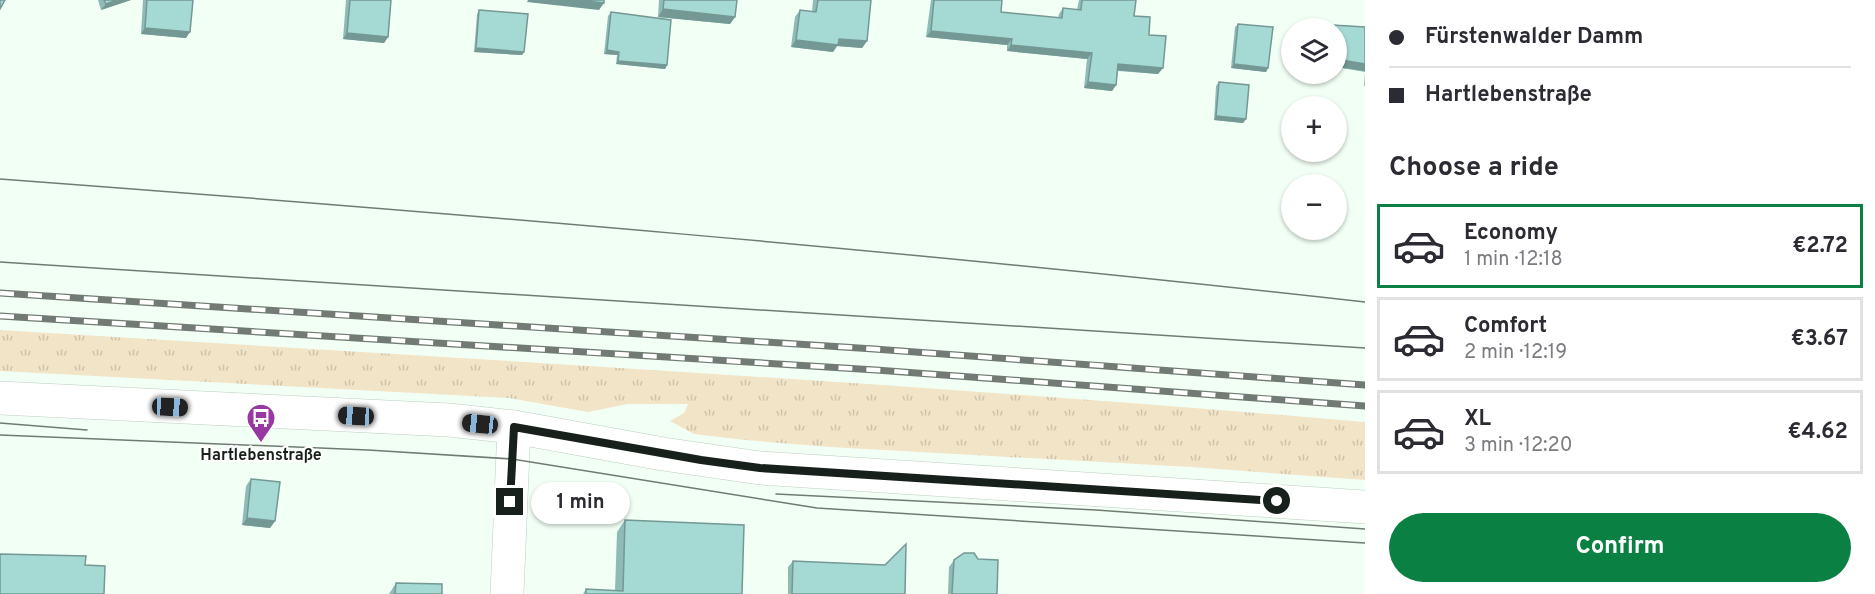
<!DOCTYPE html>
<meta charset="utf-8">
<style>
body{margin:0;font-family:Overpass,sans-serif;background:#f2f2f3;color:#2b2b33;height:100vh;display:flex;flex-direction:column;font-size:22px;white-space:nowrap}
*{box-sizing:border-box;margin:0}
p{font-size:20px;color:#7c7c81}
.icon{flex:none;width:33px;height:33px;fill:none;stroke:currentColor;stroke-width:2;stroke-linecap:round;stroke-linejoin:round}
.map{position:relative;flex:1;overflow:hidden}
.drawer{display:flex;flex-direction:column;background:#fff;width:510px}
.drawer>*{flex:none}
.banner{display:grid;align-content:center;height:132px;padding:0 24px;background:#fff}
.tools{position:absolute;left:1281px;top:18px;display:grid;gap:12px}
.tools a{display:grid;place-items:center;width:66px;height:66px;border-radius:50%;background:#fff;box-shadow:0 2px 4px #0004;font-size:30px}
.end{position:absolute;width:27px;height:27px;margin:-14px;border:8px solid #18201b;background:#fff;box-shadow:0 0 0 3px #fff}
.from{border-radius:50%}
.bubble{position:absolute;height:42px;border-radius:21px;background:#fff;box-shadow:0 2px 4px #0004;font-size:20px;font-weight:700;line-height:42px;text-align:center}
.car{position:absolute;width:18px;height:36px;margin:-18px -9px;border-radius:8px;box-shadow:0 0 4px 2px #0007;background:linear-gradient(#222 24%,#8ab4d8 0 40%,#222 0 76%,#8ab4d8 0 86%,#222 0)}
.banner b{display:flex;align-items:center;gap:21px;height:57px;font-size:22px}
.banner b+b{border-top:2px solid #e1e1e2}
.banner i{width:15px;height:15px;background:#2b2b33}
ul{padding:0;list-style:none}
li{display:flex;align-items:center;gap:18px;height:84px;margin:0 12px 9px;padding:0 12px;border:3px solid #e1e1e2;border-radius:0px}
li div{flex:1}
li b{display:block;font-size:22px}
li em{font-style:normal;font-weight:700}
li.current{border-color:#0b8043}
li>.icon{width:54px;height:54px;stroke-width:1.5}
h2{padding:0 24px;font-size:27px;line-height:72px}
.action{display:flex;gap:12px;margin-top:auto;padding:12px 24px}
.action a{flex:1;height:69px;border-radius:36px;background:#0b8043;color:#fff;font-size:24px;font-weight:700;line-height:69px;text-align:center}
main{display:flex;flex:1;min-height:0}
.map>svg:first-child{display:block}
.grass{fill:url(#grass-tufts)}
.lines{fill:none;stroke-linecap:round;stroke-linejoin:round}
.minor-casing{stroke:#bacfbf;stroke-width:34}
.major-casing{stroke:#bacfbf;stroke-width:34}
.minor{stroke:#fff;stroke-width:33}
.major{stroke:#fff;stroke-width:33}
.tram{stroke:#717b74;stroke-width:1.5}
.rail-casing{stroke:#717b74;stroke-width:7}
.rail{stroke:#fff;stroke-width:4.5;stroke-dasharray:14;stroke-linecap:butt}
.wall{fill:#8ebbb5}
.shaded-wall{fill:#749894}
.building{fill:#a5d9d3;stroke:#749894;stroke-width:1.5}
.route{stroke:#18201b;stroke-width:8}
.labels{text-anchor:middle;stroke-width:4.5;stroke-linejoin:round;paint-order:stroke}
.poi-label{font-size:16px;font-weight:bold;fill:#18201b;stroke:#fff}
</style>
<main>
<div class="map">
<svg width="1365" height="594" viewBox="0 0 1365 594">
<defs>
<pattern id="grass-tufts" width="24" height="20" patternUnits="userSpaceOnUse" patternTransform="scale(1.5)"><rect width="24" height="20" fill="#f2e4c6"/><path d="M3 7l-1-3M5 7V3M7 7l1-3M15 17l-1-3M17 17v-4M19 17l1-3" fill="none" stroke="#cfc3aa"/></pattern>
</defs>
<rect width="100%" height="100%" fill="#f2fff5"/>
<path class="grass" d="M0,330C455,358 911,383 1365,422V480L1191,467L830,447L745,440L694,434L670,421L684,413L688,404H628L588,412L509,398L0,371Z"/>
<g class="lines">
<g class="minor-casing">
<path id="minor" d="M507,594L514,427"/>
</g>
<g class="major-casing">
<path id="major" d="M0,398L449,420L514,427L663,454L760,468L1365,507"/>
</g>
<use href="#minor" class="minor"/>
<use href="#major" class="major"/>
<path class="tram" d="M0,179C456,213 911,251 1365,302
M0,262L1365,348
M0,423L87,430
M0,435L368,450L512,459L817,508L1365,543
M776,494L1096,510L1365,529"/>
<g class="rail-casing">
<path id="rail" d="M0,293L874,349L1365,385
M0,316L876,370L1365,406"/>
</g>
<use href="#rail" class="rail"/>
</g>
<path class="wall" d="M98,0H131L101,10Z
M143,0H193L186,38L141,34Z
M346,0H391L388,37L384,43L343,39Z
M659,0H737L735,17L730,24L658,17Z
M813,0H871L867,41L862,48L837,46L833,52L791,47L795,17L800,10L812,12Z
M931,0H1002L1001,12L1058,18L1059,14L1063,8L1077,10L1079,0H1136L1134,16L1149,35L1163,68L1158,74L1118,71L1116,85L1112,91L1084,88L1087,59L1007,51V45L926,37Z
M479,10L524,52L522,55L474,52L477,14Z
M611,12L667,65L665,69L616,64L617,55L604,54L608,16Z
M1238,24L1268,68L1266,72L1231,68L1235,27Z
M1332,25L1365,27V86H1364L1365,72L1336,67V28H1330Z
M1219,82L1246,119L1243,123L1214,120L1216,86Z
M251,479L275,521L270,528L242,525L246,486Z
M625,520L742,594H583L586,589L615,591L617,532Z
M954,560L997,594H948L949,567Z
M793,561L905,594H788V567Z
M396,583L442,594H389Z"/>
<path class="shaded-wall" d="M117,0H131L101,10L106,4Z
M528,0H578L604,3L599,10L527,2Z
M663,9L735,17L730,24L658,17Z
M145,28L190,32L186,38L141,34Z
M931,31L1012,39L1007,45L926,37Z
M347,33L388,37L384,43L343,39Z
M839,39L867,41L862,48L837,46L833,52L791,47L796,40Z
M1011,45L1092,53L1087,59L1007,51Z
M476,48L524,52L522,55L474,52Z
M607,50L619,52L617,55L604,54Z
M1336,59L1365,64V71L1336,67Z
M618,61L667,65L665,69L616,64Z
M1118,64L1163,68L1158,74L1114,70Z
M1234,64L1268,68L1266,72L1231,68Z
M1088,82L1116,85L1112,91L1084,88Z
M1216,116L1246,119L1243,123L1214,120Z
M247,518L275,521L270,528L242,525Z"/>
<path class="building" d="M0,0H5L0,9Z
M104,0H117L106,4Z
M147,0H193L190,32L145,28Z
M350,0H391L388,37L347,33Z
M578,0H604V3Z
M664,0H737L735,17L663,9Z
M818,0H871L867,41L839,39L838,45L796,40L800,10L816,12Z
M934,0H1002L1001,12L1062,18L1063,8L1081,10L1082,0H1136L1134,16L1150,17L1149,35L1166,36L1163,68L1118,64L1116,85L1088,82L1092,53L1011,45L1012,39L931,31Z
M479,10L528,14L524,52L476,48Z
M611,12L671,20L667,65L618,61L619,52L607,50Z
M1238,24L1273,27L1268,68L1234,64Z
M1332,25L1365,27V64L1336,59V28H1332Z
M1219,82L1249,85L1246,119L1216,116Z
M251,479L280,482L275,521L247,518Z
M625,520L744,525L742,594H586V589L623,591Z
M906,544L905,594H792L793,561L885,565Z
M964,553H974L978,559L998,560L997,594H952L954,560Z
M0,554L86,556L85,565L105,566L104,594H0Z
M396,583L442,584V594H395Z"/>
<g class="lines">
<path class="route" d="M510,502L514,427L701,460L760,468L1277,501"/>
</g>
<defs>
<g id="bus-pin" transform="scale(1.5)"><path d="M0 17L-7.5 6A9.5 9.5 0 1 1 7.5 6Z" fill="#9839a2" stroke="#fff"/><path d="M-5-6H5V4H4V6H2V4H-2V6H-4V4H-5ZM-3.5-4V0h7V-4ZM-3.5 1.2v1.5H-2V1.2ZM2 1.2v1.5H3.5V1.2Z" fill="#fff"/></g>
</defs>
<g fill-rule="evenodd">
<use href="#bus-pin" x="261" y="418"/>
</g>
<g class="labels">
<g class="poi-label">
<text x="261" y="460">Hartlebenstraße</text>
</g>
</g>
</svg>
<div class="tools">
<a><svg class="icon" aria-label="layers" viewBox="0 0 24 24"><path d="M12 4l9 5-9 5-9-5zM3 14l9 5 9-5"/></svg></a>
<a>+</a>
<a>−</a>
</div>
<i class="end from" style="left:1277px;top:501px"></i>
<i class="end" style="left:510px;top:502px"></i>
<div class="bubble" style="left:531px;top:482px;width:99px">1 min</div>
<i class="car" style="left:170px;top:407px;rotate:93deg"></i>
<i class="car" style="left:356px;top:416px;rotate:273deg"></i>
<i class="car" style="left:480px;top:424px;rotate:276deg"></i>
</div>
<section class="drawer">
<div class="banner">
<b><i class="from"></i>Fürstenwalder Damm</b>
<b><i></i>Hartlebenstraße</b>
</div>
<h2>Choose a ride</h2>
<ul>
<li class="current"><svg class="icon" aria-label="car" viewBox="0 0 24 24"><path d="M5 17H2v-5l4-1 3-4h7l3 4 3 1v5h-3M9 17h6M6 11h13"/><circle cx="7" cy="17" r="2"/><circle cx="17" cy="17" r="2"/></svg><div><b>Economy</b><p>1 min · 12:18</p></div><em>€2.72</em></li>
<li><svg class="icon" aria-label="car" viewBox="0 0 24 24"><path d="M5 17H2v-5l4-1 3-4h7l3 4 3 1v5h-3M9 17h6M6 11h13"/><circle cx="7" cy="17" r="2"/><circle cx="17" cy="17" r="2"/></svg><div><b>Comfort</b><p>2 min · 12:19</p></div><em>€3.67</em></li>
<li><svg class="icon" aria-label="car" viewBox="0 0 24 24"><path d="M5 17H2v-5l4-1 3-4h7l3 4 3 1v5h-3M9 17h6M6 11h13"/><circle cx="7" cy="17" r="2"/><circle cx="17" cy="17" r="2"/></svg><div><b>XL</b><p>3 min · 12:20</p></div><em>€4.62</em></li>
</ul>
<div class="action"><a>Confirm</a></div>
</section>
</main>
